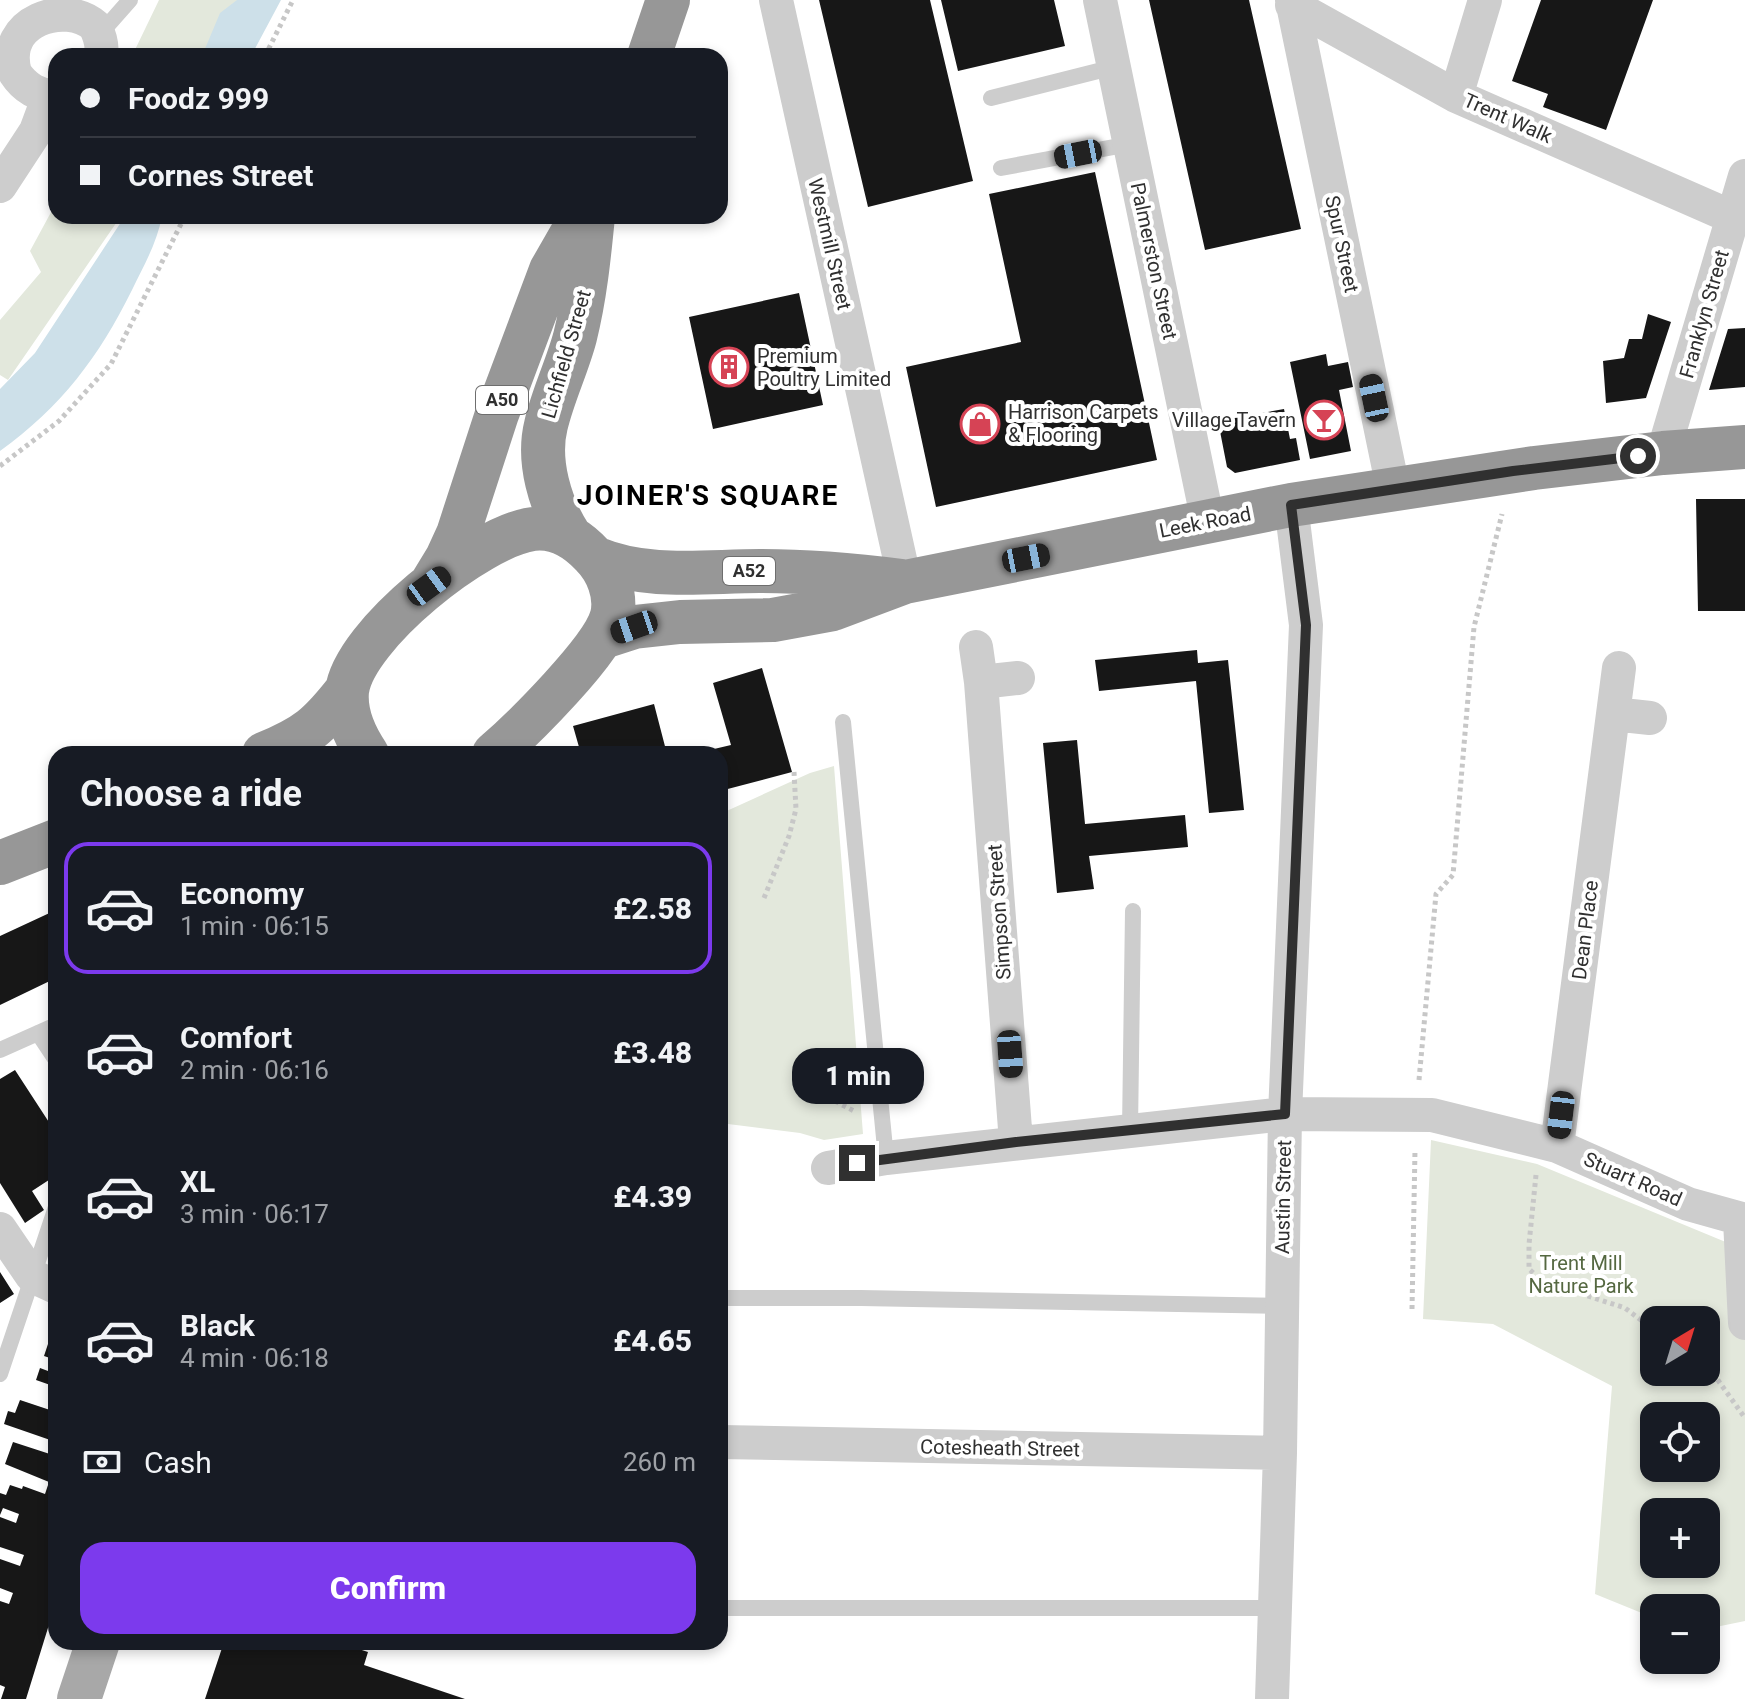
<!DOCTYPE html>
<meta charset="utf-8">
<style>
body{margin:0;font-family:Roboto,sans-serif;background:#20242c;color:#f1f3f6;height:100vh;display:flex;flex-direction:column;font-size:30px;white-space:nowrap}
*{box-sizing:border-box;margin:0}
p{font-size:26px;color:#9ea1a6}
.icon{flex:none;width:44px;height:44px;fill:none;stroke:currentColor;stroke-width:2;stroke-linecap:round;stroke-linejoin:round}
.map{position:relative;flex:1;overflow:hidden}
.side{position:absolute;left:48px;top:746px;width:680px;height:904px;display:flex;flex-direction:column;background:#171b24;border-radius:24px;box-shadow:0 4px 12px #0003}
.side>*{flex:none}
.hud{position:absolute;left:48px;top:48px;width:680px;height:176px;border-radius:24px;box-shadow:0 4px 12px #0003;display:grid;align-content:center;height:176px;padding:0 32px;background:#171b24}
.needle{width:52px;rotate:38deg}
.tools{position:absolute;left:1640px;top:1306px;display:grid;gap:16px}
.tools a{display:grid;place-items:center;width:80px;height:80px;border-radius:16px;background:#171b24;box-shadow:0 4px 12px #0003;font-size:40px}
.end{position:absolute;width:36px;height:36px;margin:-18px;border:10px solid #303030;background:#fff;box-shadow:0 0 0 4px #fff}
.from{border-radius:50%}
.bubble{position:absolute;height:56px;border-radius:24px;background:#171b24;box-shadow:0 4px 12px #0003;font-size:26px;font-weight:800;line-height:56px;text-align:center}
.car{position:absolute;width:24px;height:48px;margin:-24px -12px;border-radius:10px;box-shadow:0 0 6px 2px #0007;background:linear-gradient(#222 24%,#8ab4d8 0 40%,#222 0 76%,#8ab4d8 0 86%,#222 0)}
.hud b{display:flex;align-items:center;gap:28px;height:76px;font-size:30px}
.hud b+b{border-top:2px solid #363941}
.hud i{width:20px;height:20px;background:#f1f3f6}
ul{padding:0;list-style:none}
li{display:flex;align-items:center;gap:24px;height:132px;margin:0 16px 12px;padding:0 16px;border:4px solid transparent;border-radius:24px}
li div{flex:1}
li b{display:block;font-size:30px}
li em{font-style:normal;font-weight:800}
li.current{border-color:#7c3aed}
li>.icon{width:72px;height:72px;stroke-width:1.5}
h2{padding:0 32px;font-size:36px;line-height:96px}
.pay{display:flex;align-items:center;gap:20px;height:88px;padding:0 32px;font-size:30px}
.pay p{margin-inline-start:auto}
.action{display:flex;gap:16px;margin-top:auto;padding:16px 32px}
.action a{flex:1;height:92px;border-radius:24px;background:#7c3aed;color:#fff;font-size:32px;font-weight:800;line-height:92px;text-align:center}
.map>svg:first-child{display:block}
.green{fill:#e3e8dc;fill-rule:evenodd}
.water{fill:#cde0e9}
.building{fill:#171717}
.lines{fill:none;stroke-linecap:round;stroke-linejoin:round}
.path{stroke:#c7c7c7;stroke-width:5;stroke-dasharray:4 4;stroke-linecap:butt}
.lane{stroke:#cdcdcd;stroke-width:16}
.street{stroke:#cdcdcd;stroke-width:34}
.primary{stroke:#a8a8a8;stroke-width:44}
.highway{stroke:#979797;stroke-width:44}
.route{stroke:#303030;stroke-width:10}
.labels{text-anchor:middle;stroke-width:8;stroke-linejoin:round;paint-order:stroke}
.shield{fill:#fff;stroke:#6e6e6e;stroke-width:2}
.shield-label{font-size:18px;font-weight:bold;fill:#303030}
.street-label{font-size:20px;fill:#303030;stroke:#fff}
.poi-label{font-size:20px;fill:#303030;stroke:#fff;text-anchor:start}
.park-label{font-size:20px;fill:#556841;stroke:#fff}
.district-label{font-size:28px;font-weight:bold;letter-spacing:2px;fill:#000;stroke:#fff}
</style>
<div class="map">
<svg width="1745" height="1699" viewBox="0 0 1745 1699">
<rect width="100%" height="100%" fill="#fff"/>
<path class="green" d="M159,0H240L211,56H132Z
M56,203V216H121L8,380L0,375V320L41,272L30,251Z
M834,766L863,1134L824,1140L800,1133L720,1123V814L810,773Z
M1431,1140L1537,1164L1745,1250V1621L1706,1629V1608H1654V1618L1595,1594L1612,1386L1493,1324L1423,1319ZM1654,1320H1706V1372H1654ZM1654,1416H1706V1468H1654ZM1654,1512H1706V1564H1654Z"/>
<path class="water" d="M237,0H281L251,56H202L220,13Z
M125,216H162C157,243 144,265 132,290C99,357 61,407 0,451V389L35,353Z"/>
<path class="building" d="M819,0H930L973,181L868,207Z
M941,0H1054L1065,46L958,71Z
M1149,0H1249L1301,229L1205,250Z
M1541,0H1653L1606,130L1543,107L1548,94L1512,81Z
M1095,172L1157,460L936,507L906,367L1021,342L989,194Z
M799,293L823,405L713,429L689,317Z
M1648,314L1671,322L1646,398L1606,403L1603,361L1624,358L1629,339H1642Z
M1745,328V387L1709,390L1728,329Z
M1326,354L1328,366L1348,362L1353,387L1339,390L1351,451L1310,459L1290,362Z
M1284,409L1290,439L1296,438L1300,460L1235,473L1227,467L1218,421Z
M1696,499H1745V611H1698Z
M1197,650L1198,663L1228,660L1244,810L1209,813L1196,681L1099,691L1095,660Z
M762,668L792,772L720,791V754L697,753L731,745L713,683Z
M654,704L667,754H581L573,726Z
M1077,740L1085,824L1185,815L1188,847L1089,856L1094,889L1057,893L1043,743Z
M56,910V978L0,1005V936Z
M15,1070L56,1133V1161L48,1166L55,1176L32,1191L44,1210L25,1223L0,1183V1079Z
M0,1272L14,1294L0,1303Z
M48,1344L56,1346V1360L44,1356Z
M40,1368L56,1374V1387L36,1380Z
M20,1400L56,1412V1442L4,1424L8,1411L15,1413Z
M13,1442L56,1456V1602L26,1699H1L5,1687L0,1685V1601L9,1604L13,1593L0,1588V1559L20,1566L24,1555L0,1547V1517L16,1523L19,1514L3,1508L0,1515V1493L6,1495L10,1485L22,1489L23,1486L45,1494L49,1482L5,1464Z
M224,1642H337L368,1652L364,1665L465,1699H205Z"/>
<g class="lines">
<path class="path" d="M265,56L293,0
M0,466L59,421L111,364L185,216
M764,898L789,836L796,809L794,772
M1419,1080L1436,894L1453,875L1474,627L1502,514
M821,1094L856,1112
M1536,1175L1529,1244V1269L1542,1281L1625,1308L1654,1330
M1412,1309L1415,1150
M1706,1369L1715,1376L1745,1418"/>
<path class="lane" d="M100,34L130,0
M991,98L1114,67
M1001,168L1130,144
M843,722L886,1158
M38,1033L56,1060
M0,1050L56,1025
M1130,1130L1133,911
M720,1298H861L1282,1306
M0,1374L56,1207
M720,1608H1275"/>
<path class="street" d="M776,0L905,582
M1100,0L1208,522
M1292,0L1393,488
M1292,5L1456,96L1732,217
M56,96C39,97 24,87 15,73C0,20 66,0 95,26C100,36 103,46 101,56
M1456,96L1485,0
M0,186L36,131L49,96
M1663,453L1745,176
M976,647L981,682L1016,1142
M981,682L1018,678
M1613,714L1650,718
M1557,1146L1619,668
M828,1168L886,1158L1285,1114L1432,1115L1557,1146L1688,1204L1745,1220
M1740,1220L1745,1323
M0,1229L32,1276L56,1287
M720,1442L1280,1453
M1272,1699L1280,1453L1285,1114L1306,625L1291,505"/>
<path class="primary" d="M79,1699L98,1642"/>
<path class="highway" d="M649,56L668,0
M570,536C550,505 537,461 546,425C553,395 567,367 575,337C585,297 589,257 593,216
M595,558C647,580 705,571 760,571C808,571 854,575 902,581
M433,581L447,558L458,534L497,414L551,270L582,216
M603,637L634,627L680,622L773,620L833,609L905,582L1291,505L1534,468L1663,453L1745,447
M264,754C306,737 319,726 347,690
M367,754C355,736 345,713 347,691C354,635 479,536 533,529C557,526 576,538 592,555C607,570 617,594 612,616C603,650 523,729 494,754
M0,863L56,841"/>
</g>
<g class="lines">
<path class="route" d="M857,1163L1016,1142L1285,1114L1306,625L1291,505L1513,471L1638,456"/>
</g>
<defs>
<g id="building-ring" transform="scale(2)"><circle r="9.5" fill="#fff" stroke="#d64355" stroke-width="1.5"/><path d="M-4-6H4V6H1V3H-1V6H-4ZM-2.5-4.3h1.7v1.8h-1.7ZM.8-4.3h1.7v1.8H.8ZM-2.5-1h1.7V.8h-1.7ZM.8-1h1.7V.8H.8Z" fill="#d64355"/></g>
<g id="bar-ring" transform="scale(2)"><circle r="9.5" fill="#fff" stroke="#d64355" stroke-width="1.5"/><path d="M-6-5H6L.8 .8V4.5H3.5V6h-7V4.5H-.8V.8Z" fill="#d64355"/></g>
<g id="shop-ring" transform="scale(2)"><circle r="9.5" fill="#fff" stroke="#d64355" stroke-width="1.5"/><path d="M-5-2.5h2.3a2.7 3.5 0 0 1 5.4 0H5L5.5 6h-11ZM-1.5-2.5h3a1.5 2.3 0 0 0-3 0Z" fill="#d64355"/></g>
</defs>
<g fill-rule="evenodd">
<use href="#building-ring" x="729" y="367"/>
<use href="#bar-ring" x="1324" y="420"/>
<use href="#shop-ring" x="980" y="424"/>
</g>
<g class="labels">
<g class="shield">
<rect x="476" y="386" width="52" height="28" rx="6"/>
<rect x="723" y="557" width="52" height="28" rx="6"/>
</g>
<g class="shield-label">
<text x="502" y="406">A50</text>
<text x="749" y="577">A52</text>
</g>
<g class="street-label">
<text transform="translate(1508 118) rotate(24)" y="7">Trent Walk</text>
<text transform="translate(830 244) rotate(77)" y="7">Westmill Street</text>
<text transform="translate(1342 244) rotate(78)" y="7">Spur Street</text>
<text transform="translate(1154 261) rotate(78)" y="7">Palmerston Street</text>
<text transform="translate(1704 314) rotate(-74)" y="7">Franklyn Street</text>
<text transform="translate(566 354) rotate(-74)" y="7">Lichfield Street</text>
<text transform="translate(1205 522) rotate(-11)" y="7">Leek Road</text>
<text transform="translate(999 912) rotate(-94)" y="7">Simpson Street</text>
<text transform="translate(1585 930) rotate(-83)" y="7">Dean Place</text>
<text transform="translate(1633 1179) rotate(24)" y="7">Stuart Road</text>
<text transform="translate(1283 1197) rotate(-89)" y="7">Austin Street</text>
<text transform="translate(1000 1448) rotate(1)" y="7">Cotesheath Street</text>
</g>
<g class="poi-label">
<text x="757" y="363">Premium<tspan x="757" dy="23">Poultry Limited</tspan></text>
<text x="1008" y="419">Harrison Carpets<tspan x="1008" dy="23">&amp; Flooring</tspan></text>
<text x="1296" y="427" text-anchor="end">Village Tavern</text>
</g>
<g class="park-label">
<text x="1581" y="1270">Trent Mill<tspan x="1581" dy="23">Nature Park</tspan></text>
</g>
<g class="district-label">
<text x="708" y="505">JOINER'S SQUARE</text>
</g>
</g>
</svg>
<div class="tools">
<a><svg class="needle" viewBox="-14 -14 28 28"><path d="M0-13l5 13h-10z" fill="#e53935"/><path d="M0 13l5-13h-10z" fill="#9ea1a6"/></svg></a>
<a><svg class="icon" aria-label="locate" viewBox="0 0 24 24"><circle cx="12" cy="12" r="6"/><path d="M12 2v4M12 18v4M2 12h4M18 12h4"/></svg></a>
<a>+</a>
<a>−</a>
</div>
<i class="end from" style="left:1638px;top:456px"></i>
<i class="end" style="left:857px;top:1163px"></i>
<div class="bubble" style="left:792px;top:1048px;width:132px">1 min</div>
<i class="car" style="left:1078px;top:154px;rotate:259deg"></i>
<i class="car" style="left:1374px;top:398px;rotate:348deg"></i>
<i class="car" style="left:1026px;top:558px;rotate:79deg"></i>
<i class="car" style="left:429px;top:586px;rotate:54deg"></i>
<i class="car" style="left:634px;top:627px;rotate:251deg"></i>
<i class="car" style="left:1010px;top:1054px;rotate:176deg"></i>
<i class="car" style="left:1561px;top:1115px;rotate:187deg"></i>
<div class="hud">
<b><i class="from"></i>Foodz 999</b>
<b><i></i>Cornes Street</b>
</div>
<section class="side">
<h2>Choose a ride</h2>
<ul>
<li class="current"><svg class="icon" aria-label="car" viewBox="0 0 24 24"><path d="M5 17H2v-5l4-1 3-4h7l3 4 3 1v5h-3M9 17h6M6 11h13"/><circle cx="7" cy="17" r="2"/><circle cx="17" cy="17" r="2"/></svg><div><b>Economy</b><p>1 min · 06:15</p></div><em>£2.58</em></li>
<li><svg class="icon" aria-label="car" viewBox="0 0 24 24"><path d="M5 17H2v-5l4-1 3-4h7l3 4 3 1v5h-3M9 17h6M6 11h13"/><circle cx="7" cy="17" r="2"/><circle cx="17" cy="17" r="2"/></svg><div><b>Comfort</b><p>2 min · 06:16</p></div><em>£3.48</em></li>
<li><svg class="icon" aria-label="car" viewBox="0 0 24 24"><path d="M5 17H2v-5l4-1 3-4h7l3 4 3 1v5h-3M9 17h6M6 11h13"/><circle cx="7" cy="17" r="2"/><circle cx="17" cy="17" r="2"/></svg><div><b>XL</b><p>3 min · 06:17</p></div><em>£4.39</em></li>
<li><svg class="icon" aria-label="car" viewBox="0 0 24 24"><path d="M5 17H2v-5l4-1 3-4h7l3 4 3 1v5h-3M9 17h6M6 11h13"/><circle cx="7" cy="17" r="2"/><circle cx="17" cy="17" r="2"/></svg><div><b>Black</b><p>4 min · 06:18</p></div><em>£4.65</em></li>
</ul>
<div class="pay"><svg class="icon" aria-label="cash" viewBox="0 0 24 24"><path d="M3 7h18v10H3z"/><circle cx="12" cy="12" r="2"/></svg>Cash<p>260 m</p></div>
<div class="action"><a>Confirm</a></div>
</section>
</div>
